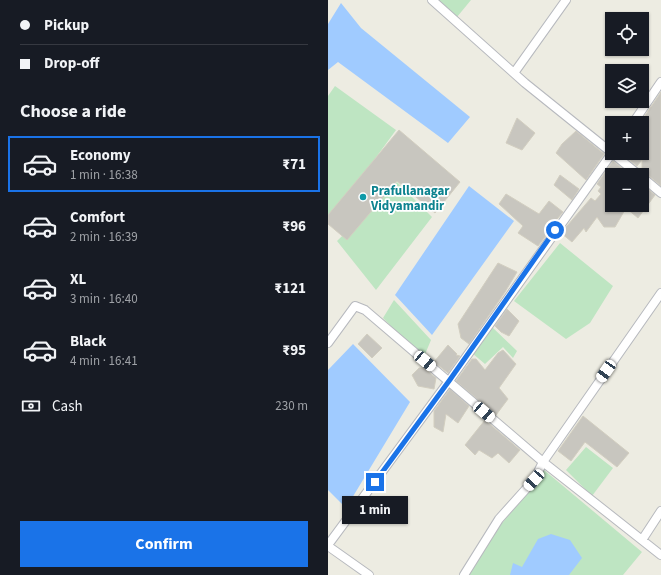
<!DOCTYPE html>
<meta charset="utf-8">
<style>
body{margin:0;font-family:"Source Sans 3",sans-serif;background:#20242c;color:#f1f3f6;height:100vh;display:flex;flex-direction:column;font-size:15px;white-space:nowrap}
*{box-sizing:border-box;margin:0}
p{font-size:13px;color:#9ea1a6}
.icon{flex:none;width:22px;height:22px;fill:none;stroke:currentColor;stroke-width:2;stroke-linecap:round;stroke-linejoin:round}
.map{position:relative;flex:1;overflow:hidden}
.drawer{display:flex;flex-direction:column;background:#171b24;width:328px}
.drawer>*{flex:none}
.top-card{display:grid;align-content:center;height:88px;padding:0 20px;background:#171b24}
.fabs{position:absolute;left:277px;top:12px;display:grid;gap:8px}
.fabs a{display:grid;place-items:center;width:44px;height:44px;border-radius:0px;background:#171b24;box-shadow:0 1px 3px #0004;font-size:20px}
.end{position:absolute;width:18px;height:18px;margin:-9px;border:5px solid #1a73e8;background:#fff;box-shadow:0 0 0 2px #fff}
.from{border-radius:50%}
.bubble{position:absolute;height:28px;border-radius:0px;background:#171b24;box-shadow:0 1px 3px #0004;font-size:13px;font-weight:700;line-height:28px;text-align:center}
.car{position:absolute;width:12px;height:24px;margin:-12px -6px;border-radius:5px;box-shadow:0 0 3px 1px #0007;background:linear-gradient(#fff 24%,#345 0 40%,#fff 0 76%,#345 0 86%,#fff 0)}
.top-card b{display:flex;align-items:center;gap:14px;height:38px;font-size:15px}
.top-card b+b{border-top:1px solid #363941}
.top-card i{width:10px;height:10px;background:#f1f3f6}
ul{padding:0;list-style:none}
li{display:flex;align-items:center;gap:12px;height:56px;margin:0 8px 6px;padding:0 12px;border:2px solid transparent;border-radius:0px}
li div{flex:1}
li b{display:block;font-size:15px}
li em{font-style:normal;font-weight:700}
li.current{border-color:#1a73e8}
li>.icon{width:36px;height:36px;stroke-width:1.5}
h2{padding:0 20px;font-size:18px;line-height:48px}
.pay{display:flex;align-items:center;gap:10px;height:44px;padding:0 20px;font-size:15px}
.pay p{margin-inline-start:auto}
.cta{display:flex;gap:8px;margin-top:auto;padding:8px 20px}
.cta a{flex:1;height:46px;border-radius:0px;background:#1a73e8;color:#fff;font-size:16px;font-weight:700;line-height:46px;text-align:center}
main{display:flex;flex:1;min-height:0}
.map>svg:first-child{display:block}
.green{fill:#bee5c2}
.water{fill:#a0cbff}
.building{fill:#c8c6bf;stroke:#d2cec0}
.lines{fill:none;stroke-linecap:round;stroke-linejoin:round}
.minor-casing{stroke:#b7b9be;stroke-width:10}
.minor{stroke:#fff;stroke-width:8}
.route{stroke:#1a73e8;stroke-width:5}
.culture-dot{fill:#0f9aa8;stroke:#fff;stroke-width:1.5}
.labels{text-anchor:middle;stroke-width:3.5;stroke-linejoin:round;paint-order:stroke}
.culture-label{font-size:13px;font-weight:bold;fill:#0d838f;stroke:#fff;text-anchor:start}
</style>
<main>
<section class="drawer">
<div class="top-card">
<b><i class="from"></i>Pickup</b>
<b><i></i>Drop-off</b>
</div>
<h2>Choose a ride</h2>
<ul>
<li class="current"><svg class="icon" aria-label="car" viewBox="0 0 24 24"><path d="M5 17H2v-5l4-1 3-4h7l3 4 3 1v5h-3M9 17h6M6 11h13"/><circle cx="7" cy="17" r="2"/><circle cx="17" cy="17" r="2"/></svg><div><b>Economy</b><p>1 min · 16:38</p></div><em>₹71</em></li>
<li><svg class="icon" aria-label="car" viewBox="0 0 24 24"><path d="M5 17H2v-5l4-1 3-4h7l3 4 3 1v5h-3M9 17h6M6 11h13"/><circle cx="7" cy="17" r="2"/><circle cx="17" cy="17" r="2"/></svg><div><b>Comfort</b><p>2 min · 16:39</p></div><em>₹96</em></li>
<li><svg class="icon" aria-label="car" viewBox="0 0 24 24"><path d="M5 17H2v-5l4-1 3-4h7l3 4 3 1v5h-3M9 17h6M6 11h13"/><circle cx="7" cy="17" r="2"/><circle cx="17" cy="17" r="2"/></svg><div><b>XL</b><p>3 min · 16:40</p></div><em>₹121</em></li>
<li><svg class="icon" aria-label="car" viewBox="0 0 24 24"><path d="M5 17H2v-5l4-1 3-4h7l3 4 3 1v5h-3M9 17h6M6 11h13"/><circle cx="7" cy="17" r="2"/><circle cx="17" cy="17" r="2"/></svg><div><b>Black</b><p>4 min · 16:41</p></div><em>₹95</em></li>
</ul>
<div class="pay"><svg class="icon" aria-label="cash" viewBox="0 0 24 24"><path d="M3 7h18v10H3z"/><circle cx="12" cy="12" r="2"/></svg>Cash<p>230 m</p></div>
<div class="cta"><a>Confirm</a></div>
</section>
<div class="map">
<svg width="333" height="575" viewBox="0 0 333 575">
<rect width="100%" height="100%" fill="#edece2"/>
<path class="green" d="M110,0H143L129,17Z
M7,86L68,130L0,223V96Z
M69,182L104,217L48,290L9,241Z
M232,243L285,286L262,323L238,339L186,301Z
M66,300L103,340L95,359L55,318Z
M164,327L189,351L185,358L175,347L157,364L144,353Z
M258,447L285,468L264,496L238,470Z
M216,470L314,552L295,575H140L174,523L206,486Z"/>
<path class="water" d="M13,3L33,28L142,117L120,143L10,62L0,70V24Z
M141,186L186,221L104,335L67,295Z
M25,344L82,402L18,508L0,490V370Z
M223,534L242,540L254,558L241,575H182L185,563L194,567L210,539Z"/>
<path class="building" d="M333,92V186L314,170V160L309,166L293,153H314V123H312Z
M189,118L207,133L194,150L178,143Z
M71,130L132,182L107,213L69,181L19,240L0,224V215Z
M248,131L276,154L258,180L228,153L234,144Z
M285,161L302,175H284V205H314V184L327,195L310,218L298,208L287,227H276L269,217L258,232L256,228L244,242L233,233L263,198L267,201L273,194L270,191L273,187L269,184Z
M232,175L251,189L244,200L226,185Z
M178,194L211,214L221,201L235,212L219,231L220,233L210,246L190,233L195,226L171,204Z
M170,263L189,272L177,292L141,344L133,338L130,324Z
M179,309L191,321L181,336L173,332L167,326Z
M39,334L54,348L44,358L30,344Z
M120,345L129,354L128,355L132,356L120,373L106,362Z
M175,350L188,364L171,388L180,399L168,415L128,381L144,359H148L157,370L170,353Z
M91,368H96L108,378L106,389L90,386L84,375Z
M122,389L141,406L130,423L118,414L115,432L106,427V411Z
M255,416L301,453L289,467L257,442L243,461L230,451Z
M157,420L192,450L181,463L170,453L164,458L151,450L147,455L137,445Z"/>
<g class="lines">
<g class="minor-casing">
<path id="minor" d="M186,73L238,0
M305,123L333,82
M284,153L311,175
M314,177L333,193
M0,343L27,306L37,310L215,462L333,555
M314,540L333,511
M0,545L121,381L284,153L197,83L104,0
M0,546L41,575
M136,575L171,519L206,480L215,462L333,293"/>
</g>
<use href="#minor" class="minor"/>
</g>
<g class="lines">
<path class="route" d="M47,482L121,381L227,230"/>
</g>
<circle class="culture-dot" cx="35" cy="197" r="4"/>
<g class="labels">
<g class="culture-label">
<text x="43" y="195">Prafullanagar<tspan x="43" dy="15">Vidyamandir</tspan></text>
</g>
</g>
</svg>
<div class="fabs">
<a><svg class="icon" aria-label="locate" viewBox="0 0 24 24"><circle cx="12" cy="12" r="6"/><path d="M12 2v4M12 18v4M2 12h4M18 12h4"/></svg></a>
<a><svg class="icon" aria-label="layers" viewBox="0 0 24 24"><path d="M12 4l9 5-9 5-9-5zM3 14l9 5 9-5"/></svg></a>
<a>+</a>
<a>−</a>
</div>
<i class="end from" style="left:227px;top:230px"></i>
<i class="end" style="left:47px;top:482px"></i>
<div class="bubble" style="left:14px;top:496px;width:66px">1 min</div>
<i class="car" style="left:97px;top:361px;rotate:130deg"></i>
<i class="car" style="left:278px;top:371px;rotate:215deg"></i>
<i class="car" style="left:156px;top:412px;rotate:131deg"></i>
<i class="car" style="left:206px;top:480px;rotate:222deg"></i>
</div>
</main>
